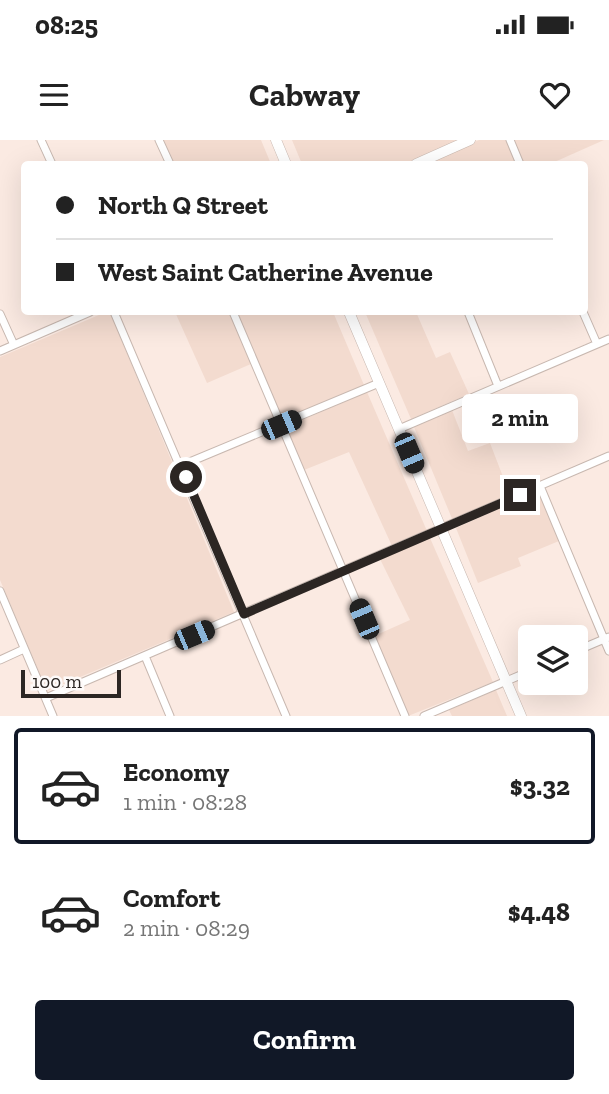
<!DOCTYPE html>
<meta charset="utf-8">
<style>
body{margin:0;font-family:"Zilla Slab",serif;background:#f2f2f2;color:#222;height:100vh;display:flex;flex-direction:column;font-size:26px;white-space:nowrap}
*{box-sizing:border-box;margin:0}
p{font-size:23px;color:#767676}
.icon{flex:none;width:38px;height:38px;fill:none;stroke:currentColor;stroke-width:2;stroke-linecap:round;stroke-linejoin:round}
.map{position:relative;height:576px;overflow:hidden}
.details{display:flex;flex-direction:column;background:#fff;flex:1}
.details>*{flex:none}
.banner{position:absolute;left:21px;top:21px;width:567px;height:154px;border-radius:7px;box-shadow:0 7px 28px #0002;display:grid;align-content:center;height:154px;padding:0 35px;background:#fff}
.fabs{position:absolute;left:518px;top:485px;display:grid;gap:14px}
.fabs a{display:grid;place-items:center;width:70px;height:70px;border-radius:7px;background:#fff;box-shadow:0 7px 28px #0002;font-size:35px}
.scale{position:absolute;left:21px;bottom:18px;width:100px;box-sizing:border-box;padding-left:7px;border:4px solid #2c2623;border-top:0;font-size:19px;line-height:24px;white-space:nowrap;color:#2c2623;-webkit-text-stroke:5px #fefaf9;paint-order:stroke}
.end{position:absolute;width:32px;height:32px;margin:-16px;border:9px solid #2c2623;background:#fff;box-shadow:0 0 0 4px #fff}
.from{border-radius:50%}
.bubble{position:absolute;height:49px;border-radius:7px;background:#fff;box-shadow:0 7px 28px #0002;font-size:23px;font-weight:700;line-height:49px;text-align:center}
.car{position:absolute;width:21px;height:42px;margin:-21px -10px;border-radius:9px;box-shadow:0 0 5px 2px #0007;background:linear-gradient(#222 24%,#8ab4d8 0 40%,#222 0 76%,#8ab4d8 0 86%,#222 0)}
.banner b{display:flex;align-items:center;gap:24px;height:66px;font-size:26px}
.banner b+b{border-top:2px solid #e0e0e0}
.banner i{width:18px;height:18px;background:#222}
ul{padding:12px 0 0;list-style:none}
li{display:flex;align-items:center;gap:21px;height:116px;margin:0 14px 10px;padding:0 21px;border:4px solid transparent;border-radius:7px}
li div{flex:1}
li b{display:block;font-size:26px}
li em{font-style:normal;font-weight:700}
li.active{border-color:#111827}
li>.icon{width:63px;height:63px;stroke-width:1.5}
.action{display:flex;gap:14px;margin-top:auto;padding:14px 35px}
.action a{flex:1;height:80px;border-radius:7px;background:#111827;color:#fff;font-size:28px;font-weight:700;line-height:80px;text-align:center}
.status{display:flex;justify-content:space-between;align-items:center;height:49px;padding:0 35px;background:#fff;direction:ltr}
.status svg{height:19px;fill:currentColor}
header{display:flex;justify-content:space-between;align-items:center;height:91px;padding:0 35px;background:#fff;font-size:32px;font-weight:700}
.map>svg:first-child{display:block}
.built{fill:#f3dbcf}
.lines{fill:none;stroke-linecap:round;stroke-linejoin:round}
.street-casing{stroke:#c8b8b0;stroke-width:9}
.secondary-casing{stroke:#c8b8b0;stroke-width:11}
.street{stroke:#fff;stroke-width:7}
.secondary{stroke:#fff;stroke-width:10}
.route{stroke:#2c2623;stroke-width:9}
</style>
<div class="status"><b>08:25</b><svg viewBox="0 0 49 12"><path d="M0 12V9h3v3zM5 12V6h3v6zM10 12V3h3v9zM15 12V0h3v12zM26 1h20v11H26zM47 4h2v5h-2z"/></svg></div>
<header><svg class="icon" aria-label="menu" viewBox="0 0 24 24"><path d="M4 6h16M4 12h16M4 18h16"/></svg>Cabway<svg class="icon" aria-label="heart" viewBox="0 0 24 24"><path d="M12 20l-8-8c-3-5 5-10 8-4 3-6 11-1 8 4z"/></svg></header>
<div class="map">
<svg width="609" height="576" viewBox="0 0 609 576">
<rect width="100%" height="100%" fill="#fbeae2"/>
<path class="built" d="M163,0H261L271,24H173Z
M292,0H460L406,24H302Z
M479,0H506L517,24H425Z
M514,0H604L550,24H524Z
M106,172H110L234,472L47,551L0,440V217Z
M175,172H229L251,224L207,243Z
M237,172H333L364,245L282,280Z
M365,172H416L436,218L450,212L469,254L411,279Z
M367,252L427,391L392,406L349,312L304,330L286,287Z
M452,270L468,311L490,303L510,355L453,381L414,287Z
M538,351L559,401L518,418L521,426L478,443L456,388Z
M430,398L493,542L408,576L374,496L410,480L380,419Z
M496,550L507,576H452L449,570Z"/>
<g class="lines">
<g class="street-casing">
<path id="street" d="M41,0L52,24
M159,0L170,24
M510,0L520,24
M114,172L286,576
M233,172L405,576
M468,172L498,246
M583,172L597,204
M0,174L14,205
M0,211L90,172
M399,289L609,199
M180,326L379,243
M540,346L609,511
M0,451L53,576
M576,511L609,497
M145,516L170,576
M0,520L24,509
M46,558L609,316
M424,576L530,531"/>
</g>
<g class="secondary-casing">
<path id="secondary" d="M276,0L286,24
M416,24L470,0
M349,172L521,576"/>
</g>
<use href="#street" class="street"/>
<use href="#secondary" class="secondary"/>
</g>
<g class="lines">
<path class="route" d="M186,337L244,474L520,355"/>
</g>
</svg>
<div class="fabs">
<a><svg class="icon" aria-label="layers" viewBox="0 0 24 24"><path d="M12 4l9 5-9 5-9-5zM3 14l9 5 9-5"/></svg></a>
</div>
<div class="scale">100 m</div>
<i class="end from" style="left:186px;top:337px"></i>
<i class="end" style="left:520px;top:355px"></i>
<div class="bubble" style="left:462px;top:254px;width:116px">2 min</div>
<i class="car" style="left:281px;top:285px;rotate:67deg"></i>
<i class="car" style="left:409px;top:313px;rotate:157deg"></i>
<i class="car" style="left:364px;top:479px;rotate:337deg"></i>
<i class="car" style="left:194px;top:495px;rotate:67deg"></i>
<div class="banner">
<b><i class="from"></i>North Q Street</b>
<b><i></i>West Saint Catherine Avenue</b>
</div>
</div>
<section class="details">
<ul>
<li class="active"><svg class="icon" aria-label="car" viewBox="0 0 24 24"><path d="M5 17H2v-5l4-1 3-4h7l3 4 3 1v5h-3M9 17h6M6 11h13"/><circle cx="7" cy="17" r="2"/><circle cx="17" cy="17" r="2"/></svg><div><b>Economy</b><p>1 min · 08:28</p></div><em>$3.32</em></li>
<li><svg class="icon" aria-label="car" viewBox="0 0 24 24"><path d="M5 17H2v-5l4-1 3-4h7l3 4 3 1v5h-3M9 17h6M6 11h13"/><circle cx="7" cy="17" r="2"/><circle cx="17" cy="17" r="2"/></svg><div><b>Comfort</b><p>2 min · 08:29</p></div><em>$4.48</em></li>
</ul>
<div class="action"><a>Confirm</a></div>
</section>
